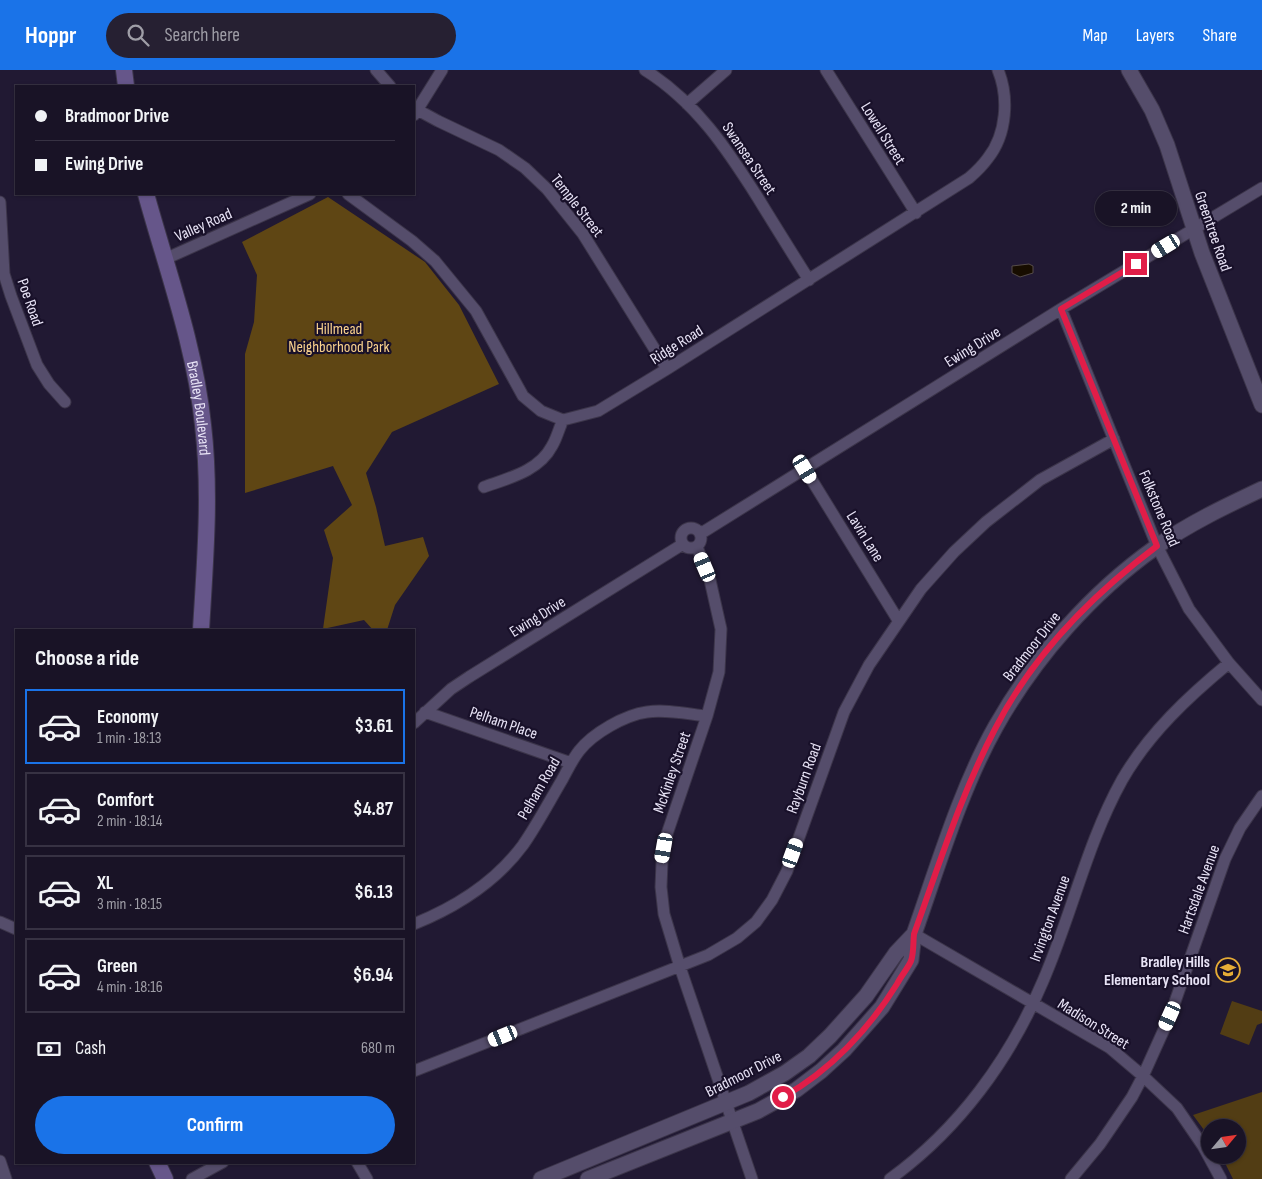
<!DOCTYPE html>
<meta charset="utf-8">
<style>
body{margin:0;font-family:"Sofia Sans Condensed",sans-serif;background:#262032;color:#f1f3f6;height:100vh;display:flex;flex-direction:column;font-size:19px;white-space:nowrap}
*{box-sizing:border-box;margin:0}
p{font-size:16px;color:#9f9ea7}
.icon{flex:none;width:28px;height:28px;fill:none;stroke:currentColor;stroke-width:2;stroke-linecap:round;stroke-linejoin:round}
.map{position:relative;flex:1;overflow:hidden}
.sheet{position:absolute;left:15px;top:559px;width:400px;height:535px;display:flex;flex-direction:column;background:#191326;border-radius:0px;box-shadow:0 1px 4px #0004,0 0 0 1px #373243}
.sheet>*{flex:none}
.guide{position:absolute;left:15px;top:15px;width:400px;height:110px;border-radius:0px;box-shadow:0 1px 4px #0004,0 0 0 1px #373243;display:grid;align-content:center;height:110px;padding:0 20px;background:#191326}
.needle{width:32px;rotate:61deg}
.fabs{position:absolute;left:1201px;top:1049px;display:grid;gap:10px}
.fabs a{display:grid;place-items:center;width:45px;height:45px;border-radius:50%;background:#191326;box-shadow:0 1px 4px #0004,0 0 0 1px #373243;font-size:25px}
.end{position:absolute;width:22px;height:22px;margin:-11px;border:6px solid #e11d48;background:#fff;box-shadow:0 0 0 2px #fff}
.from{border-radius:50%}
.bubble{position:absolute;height:35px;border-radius:18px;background:#191326;box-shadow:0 1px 4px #0004,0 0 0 1px #373243;font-size:16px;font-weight:700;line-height:35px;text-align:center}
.car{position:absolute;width:15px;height:30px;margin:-15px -8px;border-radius:6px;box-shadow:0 0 4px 1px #0007;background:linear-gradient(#fff 24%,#345 0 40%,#fff 0 76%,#345 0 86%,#fff 0)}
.guide b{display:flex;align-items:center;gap:18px;height:48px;font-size:19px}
.guide b+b{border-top:1px solid #373243}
.guide i{width:12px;height:12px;background:#f1f3f6}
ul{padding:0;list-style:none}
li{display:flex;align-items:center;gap:15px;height:75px;margin:0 10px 8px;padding:0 10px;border:2px solid #373243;border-radius:0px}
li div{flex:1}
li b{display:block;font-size:19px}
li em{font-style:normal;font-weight:700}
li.current{border-color:#1a73e8}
li>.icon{width:45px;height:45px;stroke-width:1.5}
h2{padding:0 20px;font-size:22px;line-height:60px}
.pay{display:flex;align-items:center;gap:12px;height:55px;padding:0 20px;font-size:19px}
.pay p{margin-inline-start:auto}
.action{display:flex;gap:10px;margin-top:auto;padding:10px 20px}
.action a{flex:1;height:58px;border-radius:30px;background:#1a73e8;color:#fff;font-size:20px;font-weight:700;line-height:58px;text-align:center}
header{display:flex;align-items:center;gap:30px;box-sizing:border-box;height:70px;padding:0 25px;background:#1a73e8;color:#fff}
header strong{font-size:24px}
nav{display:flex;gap:28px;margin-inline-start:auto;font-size:18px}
.search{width:350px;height:45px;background:#262032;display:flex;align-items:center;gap:12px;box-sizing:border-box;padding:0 18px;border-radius:28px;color:#9f9ea7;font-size:19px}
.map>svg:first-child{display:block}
.green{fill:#523d14}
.forest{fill:#5f4614}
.water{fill:#170d00;stroke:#564d4a}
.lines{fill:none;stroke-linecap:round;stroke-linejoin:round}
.minor-casing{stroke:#3c354a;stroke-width:13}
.tertiary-casing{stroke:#3c354a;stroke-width:17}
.secondary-casing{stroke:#3c354a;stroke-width:18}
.minor{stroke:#554d6b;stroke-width:11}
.tertiary{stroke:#554d6b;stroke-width:15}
.secondary{stroke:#66568a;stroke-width:16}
.route{stroke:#e11d48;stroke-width:6}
.labels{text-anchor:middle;stroke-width:4.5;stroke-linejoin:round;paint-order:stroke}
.street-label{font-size:16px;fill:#e8e3f6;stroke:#181029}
.park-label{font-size:16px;fill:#fad28d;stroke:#181029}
.poi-label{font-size:16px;font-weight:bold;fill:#e8e3f6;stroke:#181029;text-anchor:end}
</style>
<header>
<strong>Hoppr</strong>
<div class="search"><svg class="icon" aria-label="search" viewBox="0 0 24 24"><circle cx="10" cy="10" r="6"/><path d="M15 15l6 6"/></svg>Search here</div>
<nav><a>Map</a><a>Layers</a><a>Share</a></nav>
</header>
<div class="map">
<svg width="1262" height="1109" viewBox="0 0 1262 1109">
<rect width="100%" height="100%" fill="#211933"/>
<path class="green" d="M1232,931L1262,941V953L1257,955L1249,975L1220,964Z
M1262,1022V1109H1233L1221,1085H1238V1058H1210V1068L1193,1045Z"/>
<path class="forest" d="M328,127L425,192L459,235L499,314L392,362L366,403L376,437L385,476L423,467L429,486L395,535L387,560H373L364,550L323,559L333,488L324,460L352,435L333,396L245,423V284L254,252L257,205L242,172Z"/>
<path class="water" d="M1029,194L1033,196V203L1020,207L1012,203V196Z"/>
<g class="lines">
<g class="minor-casing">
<path id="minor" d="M376,0L390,16
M645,0C696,32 727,79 758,128C775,156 792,183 809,210
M826,0L916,143
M687,34L726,0
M414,38L438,51L499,80L525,98L547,119L583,164L667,299
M414,45L442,0
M348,124L412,171L435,191L476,241L523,326L541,341L563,350L598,341L667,299L969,108C976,102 983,95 988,88C1007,64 1009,27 998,0
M0,132L4,204L11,226L37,295L49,314L65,332
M165,189L310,124
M1061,239L1157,476L1189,539L1229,593L1262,630
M805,399L898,550
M484,417C509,408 539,401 552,376C557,368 559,358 563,350
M681 468a10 10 0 1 1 20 0a10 10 0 1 1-20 0Z
M700,464L1061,239L1262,118
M697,477L710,510L721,559L719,602L707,646L667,764L662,792L661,817L664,844L680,897L752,1109
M425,642L571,693
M414,653L451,619L469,607L683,474
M0,852L16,859
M414,854C456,837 495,813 523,775C537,755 549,732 562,710C567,701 572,690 579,681C593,663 625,645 647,642C666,639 688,644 707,646
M914,864L1110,978L1143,1006L1177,1038L1203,1076L1221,1109
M414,1001L708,885L737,868L756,852L772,830L787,801L844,642L869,595L921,519L954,482L986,452L1040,410L1114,369
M0,1091L6,1109
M357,1092L367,1109
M192,1109L223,1092
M890,1109C959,1059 1010,989 1043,911C1072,844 1087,773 1122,710C1149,663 1189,626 1229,593
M1071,1109L1100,1074L1132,1027L1143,1006L1170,946L1225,789L1240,758L1262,726"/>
</g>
<g class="tertiary-casing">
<path id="tertiary" d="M1129,0L1152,40L1167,75L1202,183L1262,335
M541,1109L749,1023L785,1003L809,986L830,966L866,926L896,883L914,864
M588,1109L758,1041L796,1020L821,1001L844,980L882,937L911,890L914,864C938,796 961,718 996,656C1035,587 1091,523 1156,477C1188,454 1226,436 1262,419"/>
</g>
<g class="secondary-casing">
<g id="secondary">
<path d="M124,0L126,16"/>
<path id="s1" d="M146,124C167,200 195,276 203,355C211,423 205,492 201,560"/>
<path d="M157,1092L165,1109"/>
</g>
</g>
<use href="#minor" class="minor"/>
<use href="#tertiary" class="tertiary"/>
<use href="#secondary" class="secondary"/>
</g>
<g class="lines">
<path class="route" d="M783,1027C830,1001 869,959 897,914C901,906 908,898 911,891C914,883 913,872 914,864C939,795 961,724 995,659C1032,586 1092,525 1157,476L1061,239L1136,194"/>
</g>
<defs>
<g id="school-ring" transform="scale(1.25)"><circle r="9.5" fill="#181029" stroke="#e6ac36" stroke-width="1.5"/><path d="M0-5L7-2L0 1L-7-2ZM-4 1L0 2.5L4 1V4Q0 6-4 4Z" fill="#e6ac36"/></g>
</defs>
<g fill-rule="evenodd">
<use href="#school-ring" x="1228" y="900"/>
</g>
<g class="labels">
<g class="street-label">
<text transform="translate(884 63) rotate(58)" y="6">Lowell Street</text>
<text transform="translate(750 88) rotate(56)" y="6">Swansea Street</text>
<text transform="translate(578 135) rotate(52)" y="6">Temple Street</text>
<text transform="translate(203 154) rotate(-24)" y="6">Valley Road</text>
<text transform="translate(1214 161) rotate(71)" y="6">Greentree Road</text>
<text transform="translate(31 232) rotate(71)" y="6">Poe Road</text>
<text transform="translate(676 274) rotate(-32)" y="6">Ridge Road</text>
<text transform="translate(972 276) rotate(-32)" y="6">Ewing Drive</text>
<text dy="6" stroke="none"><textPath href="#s1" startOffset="221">Bradley Boulevard</textPath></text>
<text transform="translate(1160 438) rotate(67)" y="6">Folkstone Road</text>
<text transform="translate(866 466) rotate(58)" y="6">Lavin Lane</text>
<text transform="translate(537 546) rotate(-32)" y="6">Ewing Drive</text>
<text transform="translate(1031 576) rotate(-52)" y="6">Bradmoor Drive</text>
<text transform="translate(504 652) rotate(19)" y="6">Pelham Place</text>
<text transform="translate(671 702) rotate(-71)" y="6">McKinley Street</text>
<text transform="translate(803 708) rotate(-70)" y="6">Rayburn Road</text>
<text transform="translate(538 718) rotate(-60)" y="6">Pelham Road</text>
<text transform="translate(1198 819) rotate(-70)" y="6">Hartsdale Avenue</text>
<text transform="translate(1049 848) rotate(-70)" y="6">Irvington Avenue</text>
<text transform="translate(1094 953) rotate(32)" y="6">Madison Street</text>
<text transform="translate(743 1003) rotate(-27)" y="6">Bradmoor Drive</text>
</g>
<g class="park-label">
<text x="339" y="264">Hillmead<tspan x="339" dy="18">Neighborhood Park</tspan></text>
</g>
<g class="poi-label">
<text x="1210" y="897">Bradley Hills<tspan x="1210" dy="18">Elementary School</tspan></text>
</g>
</g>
</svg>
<div class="fabs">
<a><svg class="needle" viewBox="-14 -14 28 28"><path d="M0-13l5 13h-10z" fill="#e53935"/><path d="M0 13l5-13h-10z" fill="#9f9ea7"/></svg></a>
</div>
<i class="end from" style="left:783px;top:1027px"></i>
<i class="end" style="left:1136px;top:194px"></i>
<div class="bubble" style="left:1095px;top:121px;width:82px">2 min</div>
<i class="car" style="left:1166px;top:176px;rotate:239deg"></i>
<i class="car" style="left:805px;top:399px;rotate:149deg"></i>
<i class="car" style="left:705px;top:497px;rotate:337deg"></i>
<i class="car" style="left:664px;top:778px;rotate:190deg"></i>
<i class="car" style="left:793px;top:783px;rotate:20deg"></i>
<i class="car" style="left:1170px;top:946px;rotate:204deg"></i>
<i class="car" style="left:503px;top:966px;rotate:248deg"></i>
<div class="guide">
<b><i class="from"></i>Bradmoor Drive</b>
<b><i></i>Ewing Drive</b>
</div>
<section class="sheet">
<h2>Choose a ride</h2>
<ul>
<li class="current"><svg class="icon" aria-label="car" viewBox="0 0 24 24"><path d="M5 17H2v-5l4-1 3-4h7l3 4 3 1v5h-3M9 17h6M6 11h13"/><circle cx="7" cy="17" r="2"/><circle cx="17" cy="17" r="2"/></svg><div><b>Economy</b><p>1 min · 18:13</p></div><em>$3.61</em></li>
<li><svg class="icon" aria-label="car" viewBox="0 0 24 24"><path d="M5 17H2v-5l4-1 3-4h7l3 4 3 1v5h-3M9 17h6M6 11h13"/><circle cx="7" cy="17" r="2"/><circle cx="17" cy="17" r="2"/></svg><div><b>Comfort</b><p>2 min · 18:14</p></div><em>$4.87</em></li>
<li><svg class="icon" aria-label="car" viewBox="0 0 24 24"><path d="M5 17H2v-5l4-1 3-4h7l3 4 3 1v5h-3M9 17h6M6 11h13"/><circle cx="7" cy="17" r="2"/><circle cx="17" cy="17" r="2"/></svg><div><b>XL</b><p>3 min · 18:15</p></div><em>$6.13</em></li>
<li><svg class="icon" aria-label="car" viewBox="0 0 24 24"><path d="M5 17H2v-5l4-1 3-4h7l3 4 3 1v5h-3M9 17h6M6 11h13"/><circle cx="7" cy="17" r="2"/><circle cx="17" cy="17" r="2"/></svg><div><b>Green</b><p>4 min · 18:16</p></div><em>$6.94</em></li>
</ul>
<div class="pay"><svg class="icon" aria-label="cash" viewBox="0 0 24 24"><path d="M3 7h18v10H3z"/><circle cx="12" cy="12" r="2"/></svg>Cash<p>680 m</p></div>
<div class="action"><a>Confirm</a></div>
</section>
</div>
